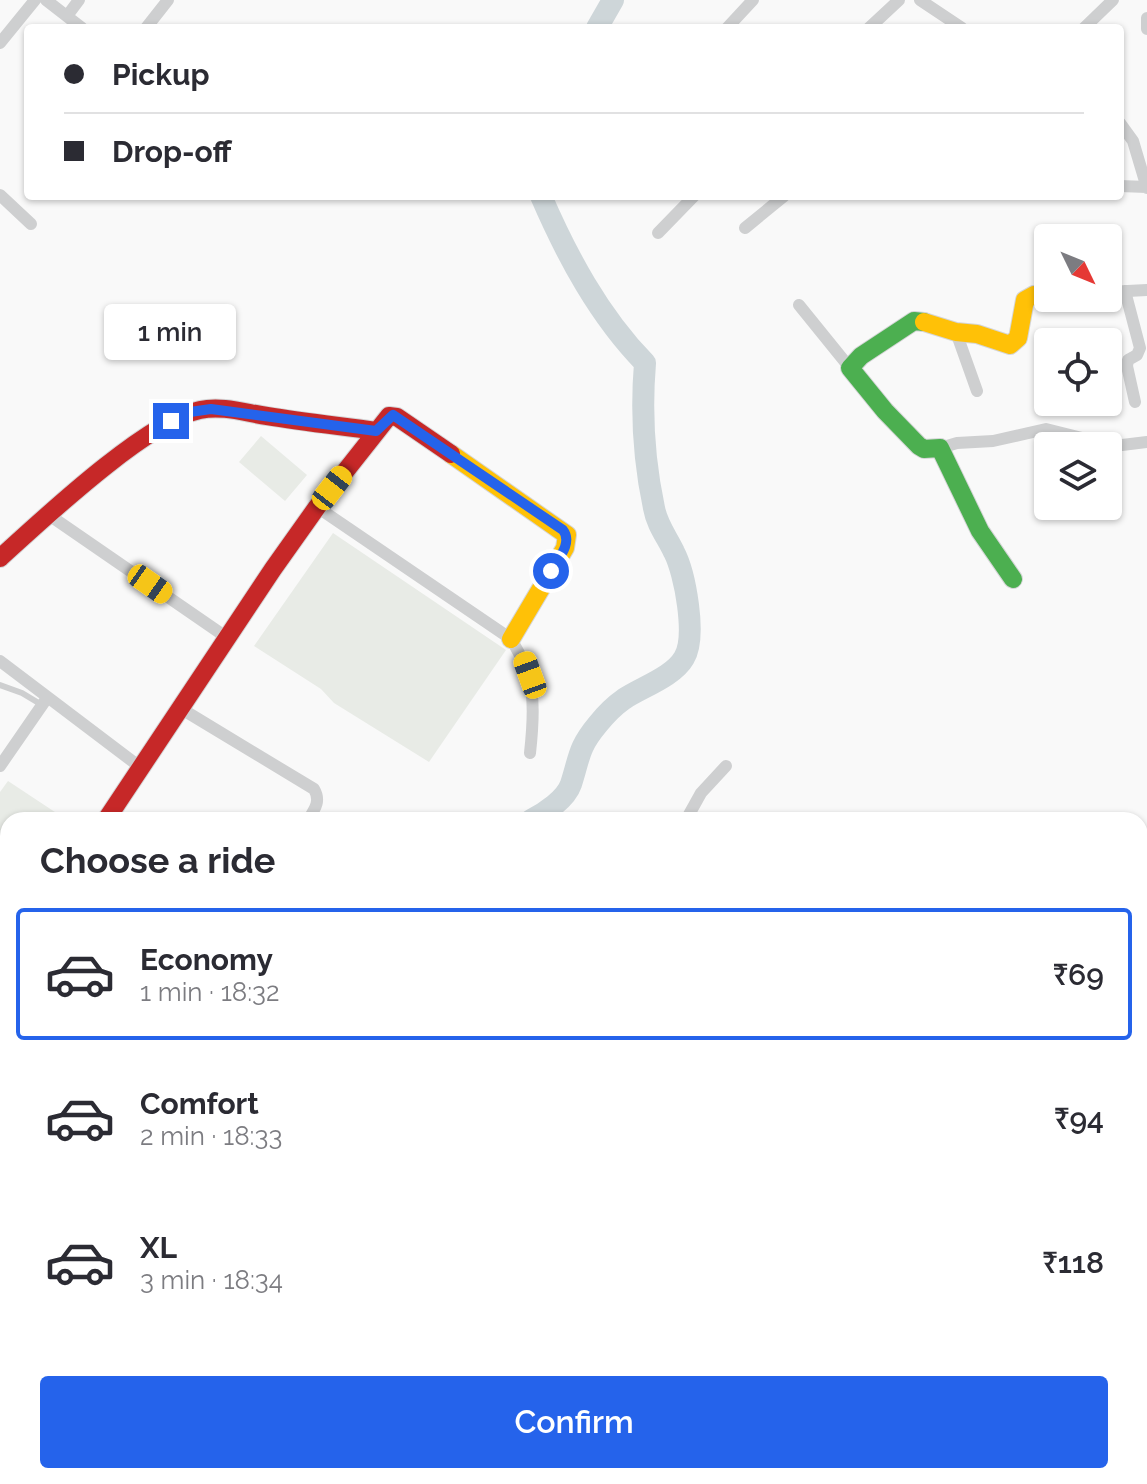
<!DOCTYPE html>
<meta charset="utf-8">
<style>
body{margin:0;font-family:Raleway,sans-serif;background:#f2f2f3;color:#2b2b33;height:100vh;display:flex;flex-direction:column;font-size:30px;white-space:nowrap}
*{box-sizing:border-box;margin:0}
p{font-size:26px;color:#7c7c81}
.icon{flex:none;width:44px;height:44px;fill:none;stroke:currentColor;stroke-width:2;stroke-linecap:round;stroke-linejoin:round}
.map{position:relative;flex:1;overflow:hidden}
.panel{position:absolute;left:0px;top:812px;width:1148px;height:672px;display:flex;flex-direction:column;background:#fff;border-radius:24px 24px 0 0;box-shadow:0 2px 6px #0004}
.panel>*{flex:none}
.banner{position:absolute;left:24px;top:24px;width:1100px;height:176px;border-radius:8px;box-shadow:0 2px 6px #0004;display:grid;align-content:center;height:176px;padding:0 40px;background:#fff}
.needle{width:52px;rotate:133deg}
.fabs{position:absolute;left:1034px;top:224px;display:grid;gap:16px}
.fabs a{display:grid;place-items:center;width:88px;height:88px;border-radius:8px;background:#fff;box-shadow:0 2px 6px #0004;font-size:40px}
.end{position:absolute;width:36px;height:36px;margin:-18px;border:10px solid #2563eb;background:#fff;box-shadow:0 0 0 4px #fff}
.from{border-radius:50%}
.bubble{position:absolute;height:56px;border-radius:8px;background:#fff;box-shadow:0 2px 6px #0004;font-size:26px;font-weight:600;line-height:56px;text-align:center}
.car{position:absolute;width:24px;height:48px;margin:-24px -12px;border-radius:10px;box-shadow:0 0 6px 2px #0007;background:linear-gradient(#f5c518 24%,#345 0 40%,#f5c518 0 76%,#345 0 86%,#f5c518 0)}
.banner b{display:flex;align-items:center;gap:28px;height:76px;font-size:30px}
.banner b+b{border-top:2px solid #e1e1e2}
.banner i{width:20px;height:20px;background:#2b2b33}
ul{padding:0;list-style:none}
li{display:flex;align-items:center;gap:24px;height:132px;margin:0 16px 12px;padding:0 24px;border:4px solid transparent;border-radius:8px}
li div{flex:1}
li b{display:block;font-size:30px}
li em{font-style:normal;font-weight:600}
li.selected{border-color:#2563eb}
li>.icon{width:72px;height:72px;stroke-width:1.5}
h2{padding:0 40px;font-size:36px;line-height:96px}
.primary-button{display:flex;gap:16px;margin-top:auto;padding:16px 40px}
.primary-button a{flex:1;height:92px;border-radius:8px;background:#2563eb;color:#fff;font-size:32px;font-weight:600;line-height:92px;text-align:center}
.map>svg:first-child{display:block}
.green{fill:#e8ebe6}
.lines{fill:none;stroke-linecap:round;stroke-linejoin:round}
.river{stroke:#ced6d9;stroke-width:22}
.fast-casing{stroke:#d5d6d7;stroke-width:20}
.slow-casing{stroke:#d5d6d7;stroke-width:20}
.jam-casing{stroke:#d5d6d7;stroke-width:20}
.lane{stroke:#cecfd0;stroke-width:6}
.street{stroke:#cecfd0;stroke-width:12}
.fast{stroke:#4caf50;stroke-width:18}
.slow{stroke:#ffc107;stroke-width:18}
.jam{stroke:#c62828;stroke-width:18}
.wall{fill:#b3b5b5}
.building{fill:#d0d2d3;stroke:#929394;stroke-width:2}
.route{stroke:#2563eb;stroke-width:10}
</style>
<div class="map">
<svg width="1147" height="1484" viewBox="0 0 1147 1484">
<rect width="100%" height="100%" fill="#f9f9f9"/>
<path class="green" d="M261,436L307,475L285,501L239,462Z
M333,533L506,650L429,762L334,703L321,689L254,646Z
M8,781L67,820H8V952L0,964V792Z
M8,1327V1413L0,1419V1336Z"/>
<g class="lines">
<path class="river" d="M597,28L613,0
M531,820C545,813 566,799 571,784C580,756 578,748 598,724C606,714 614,706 624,699C642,687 673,677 684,658C697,637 685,573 674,552C667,537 657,525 654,508C644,461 641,411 645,363C599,316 567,256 541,196
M109,1484L111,1476"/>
<g class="fast-casing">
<path id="fast" d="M924,322L914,321L861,356L850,368L885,411L919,446L924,449L940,448L980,531L1013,579"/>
</g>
<g class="slow-casing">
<path id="slow" d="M924,322L956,332L977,334L1010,345L1018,338L1025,300L1034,295L1048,296
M451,454L567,535L565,548L511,639"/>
</g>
<g class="jam-casing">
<path id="jam" d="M0,558C43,519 147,421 200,410C222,405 246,413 267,416C303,422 340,426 376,431
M106,820L273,569L317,507L389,416L397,417L451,454"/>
</g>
<path class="lane" d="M0,685L22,693L42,705
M0,1351L8,1345
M0,1407L8,1401"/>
<path class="street" d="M46,0L82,28
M920,0L962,28
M67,16L79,0
M1147,18V29
M146,28L168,0
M727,28L753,0
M869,28L899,0
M1084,28L1113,0
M0,43L35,0
M1120,123L1133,141L1147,188
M1120,186L1147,187
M0,195L31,224
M745,228L784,196
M658,233L694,196
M1125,291L1140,348L1137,355L1128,360L1127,366L1135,402
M1108,292L1147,290
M1065,298H1082
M799,305L850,368
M956,332L977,391
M940,448L957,443L993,441L1046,429L1114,446L1147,442
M317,507L511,639C536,679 535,707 530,753
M49,515L226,637
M0,661L140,767
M180,708L314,789C321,801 315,809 308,820
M0,766L47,698
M686,820L701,793L726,766
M0,974L8,983
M1140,997L1147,1002
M1140,1310L1147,1302
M1140,1321L1147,1328
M305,1476L312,1484
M721,1476L722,1484
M352,1484L360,1476
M474,1484L487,1476
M681,1484L689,1476
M735,1484L752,1480L758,1476
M1143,1484L1147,1480"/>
<use href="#fast" class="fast"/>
<use href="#slow" class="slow"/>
<use href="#jam" class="jam"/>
</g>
<path class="wall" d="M8,1015V1227L7,1228L0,1223V1025Z
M0,1224L8,1229V1320L0,1314Z"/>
<path class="building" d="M8,1015V1207L0,1201V1025Z
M0,1224L8,1229V1306L0,1300Z"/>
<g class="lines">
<path class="route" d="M171,421L190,412L211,409L376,431L393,415L563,530C573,543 558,559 551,571"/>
</g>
</svg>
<div class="fabs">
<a><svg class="needle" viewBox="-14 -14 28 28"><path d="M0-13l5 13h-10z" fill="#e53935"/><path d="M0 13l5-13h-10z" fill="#7c7c81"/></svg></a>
<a><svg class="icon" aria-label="locate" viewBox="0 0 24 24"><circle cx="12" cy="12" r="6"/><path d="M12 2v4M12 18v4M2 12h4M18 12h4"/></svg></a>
<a><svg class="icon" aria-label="layers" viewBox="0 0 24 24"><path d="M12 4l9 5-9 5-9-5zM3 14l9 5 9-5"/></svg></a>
</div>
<i class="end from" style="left:551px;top:571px"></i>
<i class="end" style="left:171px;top:421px"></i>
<div class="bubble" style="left:104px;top:304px;width:132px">1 min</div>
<i class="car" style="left:332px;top:488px;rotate:38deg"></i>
<i class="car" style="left:150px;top:584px;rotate:125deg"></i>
<i class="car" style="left:530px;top:675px;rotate:340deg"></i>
<div class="banner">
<b><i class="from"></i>Pickup</b>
<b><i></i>Drop-off</b>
</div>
<section class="panel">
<h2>Choose a ride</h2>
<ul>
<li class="selected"><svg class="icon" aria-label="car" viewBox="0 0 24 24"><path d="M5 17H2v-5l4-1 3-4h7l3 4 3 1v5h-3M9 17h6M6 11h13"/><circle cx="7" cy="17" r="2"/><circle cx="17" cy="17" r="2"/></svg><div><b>Economy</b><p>1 min · 18:32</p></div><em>₹69</em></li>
<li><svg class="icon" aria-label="car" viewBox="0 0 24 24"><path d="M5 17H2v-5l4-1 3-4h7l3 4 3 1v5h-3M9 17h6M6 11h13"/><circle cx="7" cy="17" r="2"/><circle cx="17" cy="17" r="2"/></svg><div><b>Comfort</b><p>2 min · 18:33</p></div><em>₹94</em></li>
<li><svg class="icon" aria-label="car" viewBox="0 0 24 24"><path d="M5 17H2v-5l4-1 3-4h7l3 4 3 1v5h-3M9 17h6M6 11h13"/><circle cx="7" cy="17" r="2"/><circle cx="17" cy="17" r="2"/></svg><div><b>XL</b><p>3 min · 18:34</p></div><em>₹118</em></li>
</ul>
<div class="primary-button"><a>Confirm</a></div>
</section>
</div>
